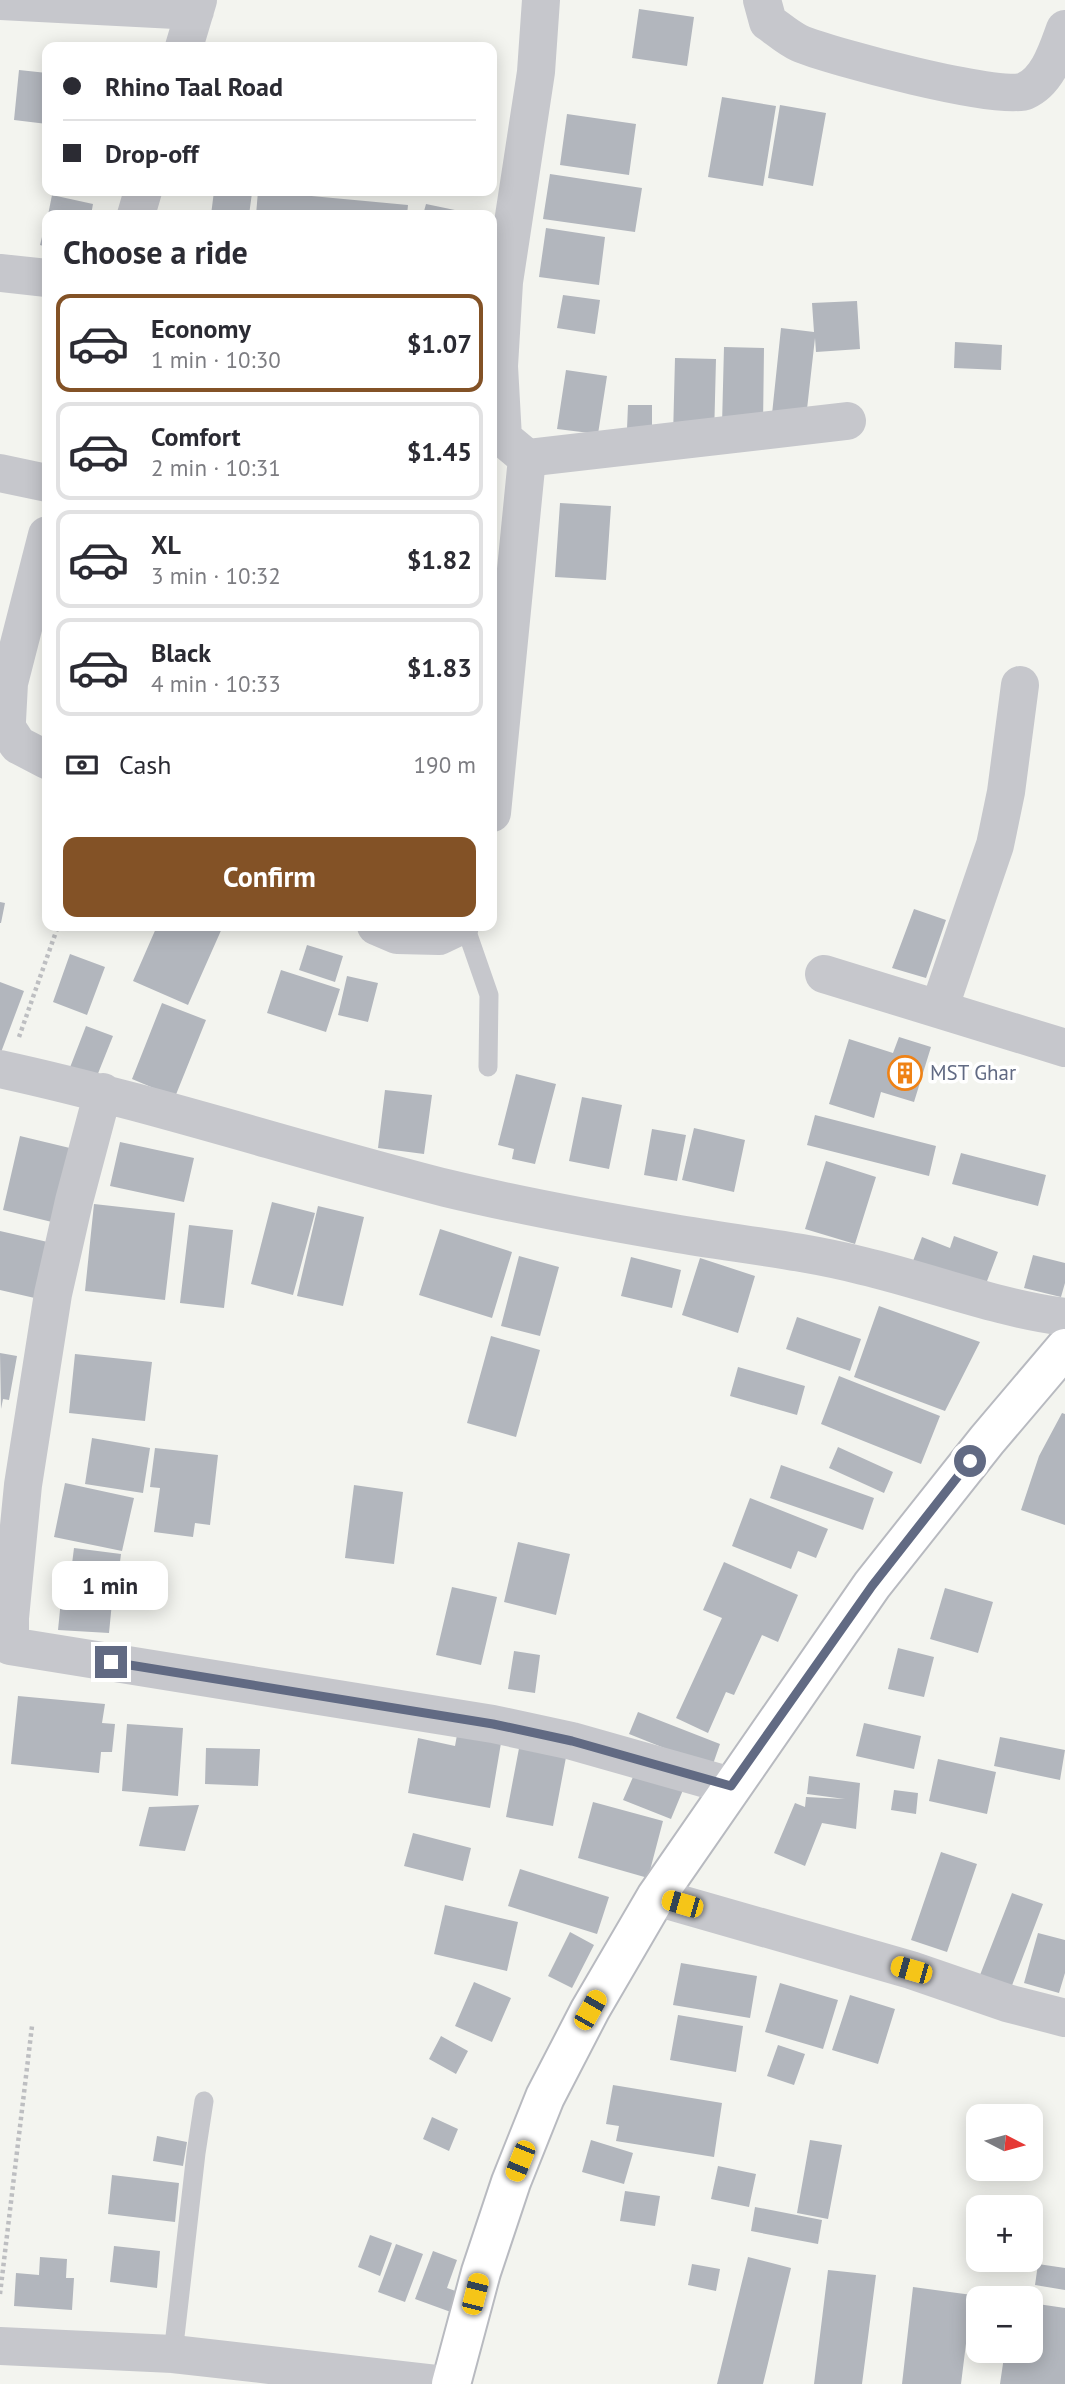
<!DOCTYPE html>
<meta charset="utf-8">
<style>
body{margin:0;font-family:"PT Sans",sans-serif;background:#f7f7f7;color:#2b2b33;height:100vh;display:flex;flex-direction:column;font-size:26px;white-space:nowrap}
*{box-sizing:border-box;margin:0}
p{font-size:23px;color:#7c7c81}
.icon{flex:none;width:38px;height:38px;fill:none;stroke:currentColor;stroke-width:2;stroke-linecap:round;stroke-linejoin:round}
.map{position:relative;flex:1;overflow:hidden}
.details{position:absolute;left:42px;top:210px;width:455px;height:721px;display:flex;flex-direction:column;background:#fff;border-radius:14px;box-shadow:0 4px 18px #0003}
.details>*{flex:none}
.banner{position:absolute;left:42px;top:42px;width:455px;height:154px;border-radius:14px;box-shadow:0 4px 18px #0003;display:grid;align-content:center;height:154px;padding:0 21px;background:#fff}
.needle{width:46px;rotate:96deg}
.controls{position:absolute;left:966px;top:2104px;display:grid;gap:14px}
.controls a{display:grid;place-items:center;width:77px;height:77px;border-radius:14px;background:#fff;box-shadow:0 4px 18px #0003;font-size:35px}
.end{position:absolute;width:32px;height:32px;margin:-16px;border:9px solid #616a83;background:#fff;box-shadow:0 0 0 4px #fff}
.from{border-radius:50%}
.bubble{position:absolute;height:49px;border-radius:14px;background:#fff;box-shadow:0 4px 18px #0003;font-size:23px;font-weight:700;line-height:49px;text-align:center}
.car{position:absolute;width:21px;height:42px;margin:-21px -10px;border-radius:9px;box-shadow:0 0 5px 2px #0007;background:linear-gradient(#f5c518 24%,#345 0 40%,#f5c518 0 76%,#345 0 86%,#f5c518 0)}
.banner b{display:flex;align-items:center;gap:24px;height:66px;font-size:26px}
.banner b+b{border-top:2px solid #e1e1e2}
.banner i{width:18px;height:18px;background:#2b2b33}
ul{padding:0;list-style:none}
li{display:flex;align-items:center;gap:21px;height:98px;margin:0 14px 10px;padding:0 7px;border:4px solid #e1e1e2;border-radius:14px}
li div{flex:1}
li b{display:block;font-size:26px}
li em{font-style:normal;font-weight:700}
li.current{border-color:#835226}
li>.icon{width:63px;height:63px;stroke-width:1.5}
h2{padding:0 21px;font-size:32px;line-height:84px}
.pay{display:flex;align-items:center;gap:18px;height:77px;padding:0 21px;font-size:26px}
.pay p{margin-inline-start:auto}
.button{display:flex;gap:14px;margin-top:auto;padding:14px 21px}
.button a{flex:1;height:80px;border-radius:14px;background:#835226;color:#fff;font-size:28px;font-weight:700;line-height:80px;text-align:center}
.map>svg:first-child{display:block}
.building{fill:#b2b6bd}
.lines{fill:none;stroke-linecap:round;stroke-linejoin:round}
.secondary-casing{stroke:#b8bac0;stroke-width:42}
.path{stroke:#bdbec1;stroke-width:4.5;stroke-dasharray:3.5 3.5;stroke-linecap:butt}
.lane{stroke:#c6c7cc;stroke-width:19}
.street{stroke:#c6c7cc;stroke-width:38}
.secondary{stroke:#fff;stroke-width:38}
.route{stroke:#616a83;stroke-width:9}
.labels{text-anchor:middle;stroke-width:7;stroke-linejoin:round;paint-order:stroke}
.poi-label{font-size:21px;fill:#616a83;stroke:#fff;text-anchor:start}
</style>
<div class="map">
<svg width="1065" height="2384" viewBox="0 0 1065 2384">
<rect width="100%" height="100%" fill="#f3f4ef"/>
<path class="building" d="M639,9L694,17L687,66L632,58Z
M19,70L47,73V124L14,120Z
M722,97L776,106L763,186L708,177Z
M780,105L826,113L813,186L768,178Z
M567,114L636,124L629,175L560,165Z
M550,174L642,188L635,232L543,219Z
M214,191L252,193L249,215H211Z
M258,191L408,205L407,215H256Z
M52,195L93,204L91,215H48Z
M426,204L474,214V215H423Z
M46,221H47V247L40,245Z
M546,228L605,237L599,285L539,277Z
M563,295L600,300L595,334L557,328Z
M857,301L860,349L816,352L815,338L806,418L772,414L781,328L814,332L812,303Z
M955,342L1002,345L1001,370L954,368Z
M724,347L764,348L763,426L722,425Z
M675,358L716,359L714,438L673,437Z
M566,370L607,376L598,434L557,429Z
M628,405H652V429H627Z
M560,503L611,506L606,580L555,577Z
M0,902L5,903L1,923H0Z
M914,909L946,920L926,978L892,968Z
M157,926H223L188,1005L133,981Z
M307,945L343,956L335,982L299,970Z
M70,954L105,967L87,1015L53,1002Z
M281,970L340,989L326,1032L267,1013Z
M347,976L378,983L368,1022L338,1015Z
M0,982L24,991L0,1055Z
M162,1003L206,1020L175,1097L132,1079Z
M86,1026L113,1036L95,1081L69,1070Z
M899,1037L931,1047L914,1102L881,1092L874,1118L829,1104L849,1039L893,1053Z
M516,1074L556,1084L535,1164L512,1159L514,1149L498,1145Z
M385,1090L432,1095L424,1154L378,1148Z
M582,1097L622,1105L609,1169L569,1161Z
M815,1115L936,1146L929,1176L807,1145Z
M694,1128L745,1140L734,1192L682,1180Z
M652,1129L686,1135L677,1181L644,1175Z
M20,1136L74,1149L56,1223L3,1210Z
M120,1142L194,1158L184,1202L110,1186Z
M961,1153L1046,1175L1038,1206L952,1184Z
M826,1161L876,1177L855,1244L805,1229Z
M272,1202L315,1213L293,1295L251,1284Z
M94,1204L175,1213L165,1300L85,1291Z
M318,1206L364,1217L343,1306L297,1296Z
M189,1225L233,1230L224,1308L180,1303Z
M440,1229L512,1252L492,1318L419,1295Z
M0,1231L52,1243L39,1299L0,1290Z
M954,1236L998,1252L984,1289L913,1261L922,1237L950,1248Z
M1033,1255L1065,1263V1283L1061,1297L1024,1288Z
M519,1256L559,1267L540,1336L501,1326Z
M631,1257L681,1270L672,1308L621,1296Z
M700,1258L755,1276L738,1333L682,1315Z
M879,1306L980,1342L945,1411L854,1377Z
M797,1317L861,1339L850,1371L786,1349Z
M491,1336L540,1350L516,1437L467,1423Z
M0,1353L17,1356L9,1400L3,1399L1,1409Z
M75,1354L152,1362L145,1421L69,1413Z
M738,1367L805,1386L797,1415L730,1396Z
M839,1376L940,1416L921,1464L821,1424Z
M1062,1413L1065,1414V1525L1021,1510L1039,1456Z
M92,1438L150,1448L143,1493L85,1484Z
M838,1447L893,1472L884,1493L829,1468Z
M155,1448L218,1455L210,1525L195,1523L193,1537L154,1532L160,1488L150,1487Z
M781,1465L874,1498L863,1530L770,1498Z
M65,1483L134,1498L122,1551L54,1537Z
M354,1485L403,1492L394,1564L345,1558Z
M750,1498L828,1529L816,1558L798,1551L791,1569L732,1546Z
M518,1542L570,1554L556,1615L504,1602Z
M74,1548L121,1554L118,1578L71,1572Z
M724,1562L798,1595L778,1642L762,1635L734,1695L726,1692L708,1733L676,1718L722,1618L703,1610Z
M63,1580L114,1582L109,1633L58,1630Z
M452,1587L497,1597L481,1665L436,1655Z
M945,1588L993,1602L978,1653L930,1639Z
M898,1648L934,1657L924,1697L888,1689Z
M514,1651L540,1655L535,1693L508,1689Z
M18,1696L105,1704L102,1723L115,1724L112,1752H101L99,1773L11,1764Z
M638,1712L720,1744L712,1767L629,1734Z
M864,1723L921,1736L914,1769L856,1756Z
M127,1724L183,1728L178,1796L122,1791Z
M457,1735L501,1743L490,1808L408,1793L418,1738L455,1746Z
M1000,1737L1065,1750L1060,1780L994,1766Z
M520,1743L567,1752L553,1826L506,1817Z
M206,1748L260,1749L258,1786L205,1784Z
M938,1759L996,1772L987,1814L929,1801Z
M636,1770L683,1790L671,1819L623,1800Z
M809,1776L860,1783L856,1829L822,1823L805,1866L774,1853L795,1803L805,1807L806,1797L845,1799L807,1794Z
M894,1790L918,1793L916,1814L891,1810Z
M593,1802L663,1821L648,1878L578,1858Z
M199,1805L185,1851L139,1846L149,1807Z
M413,1833L471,1848L463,1881L404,1866Z
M941,1852L977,1864L947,1952L911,1940Z
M520,1869L609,1897L597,1934L508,1906Z
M1012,1893L1043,1904L1011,1988L980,1975Z
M445,1905L518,1922L507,1971L434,1954Z
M570,1932L594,1945L572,1988L548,1976Z
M1038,1933L1065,1940V1973L1059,1993L1024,1983Z
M681,1963L757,1976L750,2018L673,2005Z
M474,1982L511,1998L492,2042L455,2026Z
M780,1983L838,2000L823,2049L765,2032Z
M850,1995L895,2009L878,2064L832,2050Z
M678,2015L743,2026L736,2072L670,2060Z
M441,2036L468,2051L456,2074L429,2059Z
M778,2045L805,2054L794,2085L767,2076Z
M613,2085L722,2103L714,2157L616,2141L619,2126L606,2124Z
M432,2117L458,2129L449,2151L423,2139Z
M157,2136L187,2142L183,2166L153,2161Z
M591,2140L633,2153L624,2184L582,2172Z
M810,2140L842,2145L828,2219L797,2213Z
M718,2166L756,2174L749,2207L711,2199Z
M112,2175L179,2183L175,2222L108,2214Z
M625,2191L660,2196L655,2226L620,2221Z
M755,2207L822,2220L818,2244L751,2231Z
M370,2235L392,2243L380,2276L358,2267Z
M396,2244L423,2254L405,2302L378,2292Z
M114,2246L160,2251L157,2288L110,2282Z
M433,2251L457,2260L447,2288L467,2295L459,2315L415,2299Z
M40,2257L67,2259L66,2278H74L72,2310L14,2306L16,2273L39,2275Z
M748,2257L791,2268L763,2384H717Z
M692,2264L720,2269L716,2291L688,2285Z
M1038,2264L1065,2268V2290L1035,2285Z
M828,2270L876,2275L862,2384H814Z
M913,2287L972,2295L961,2384H902Z
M1031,2303L1065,2308V2384H1000L1005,2350H1031Z"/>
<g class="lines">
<g class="secondary-casing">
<path id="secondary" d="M451,2384L481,2272L511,2182L545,2097L590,2010L656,1897L872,1585L987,1440L1065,1348"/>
</g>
<path class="path" d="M19,1037L58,926
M0,2294L32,2026"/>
<path class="lane" d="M465,926L489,995L488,1067
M173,2354L196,2153L204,2101"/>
<path class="street" d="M762,0L768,22C777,28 788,38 799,43C828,56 1002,102 1025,91C1048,81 1057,51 1065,29
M0,1L195,11
M184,47L198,0
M136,215L143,191
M0,273L47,278
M527,458L847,421
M0,473L47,483
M47,535L9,683L7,721V728L18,745L47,760
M492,813L527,458L503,438L499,366L504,282L536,72L541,0
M376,926L397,935L439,936L460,926
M824,974L1065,1048
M939,1009L995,845L1006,792L1020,685
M0,1069C151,1102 297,1150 446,1188C521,1206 597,1220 673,1233C736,1244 800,1250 863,1266C931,1282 996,1308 1065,1317
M103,1092L74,1201L53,1294L23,1485L10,1618V1646L493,1724L572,1741L731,1786
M656,1897L911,1970L1007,2003L1065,2018
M0,2346L173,2354L436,2384"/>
<use href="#secondary" class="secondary"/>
</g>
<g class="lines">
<path class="route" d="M111,1662L493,1724L572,1741L731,1786L872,1586L970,1461"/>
</g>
<defs>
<g id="building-ring" transform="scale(1.75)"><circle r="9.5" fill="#fff" stroke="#ef8215" stroke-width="1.5"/><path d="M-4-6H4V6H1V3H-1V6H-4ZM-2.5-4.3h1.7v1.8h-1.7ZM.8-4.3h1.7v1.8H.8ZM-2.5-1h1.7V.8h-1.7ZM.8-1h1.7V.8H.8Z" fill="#ef8215"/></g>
</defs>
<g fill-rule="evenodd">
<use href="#building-ring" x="905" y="1073"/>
</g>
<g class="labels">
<g class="poi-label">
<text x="930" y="1080">MST Ghar</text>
</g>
</g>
</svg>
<div class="controls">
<a><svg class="needle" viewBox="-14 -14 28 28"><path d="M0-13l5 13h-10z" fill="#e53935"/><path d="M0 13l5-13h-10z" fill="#7c7c81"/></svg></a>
<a>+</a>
<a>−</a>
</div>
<i class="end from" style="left:970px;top:1461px"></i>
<i class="end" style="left:111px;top:1662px"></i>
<div class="bubble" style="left:52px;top:1561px;width:116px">1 min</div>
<i class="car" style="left:682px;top:1904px;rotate:286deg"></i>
<i class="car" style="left:911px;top:1970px;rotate:286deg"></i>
<i class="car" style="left:590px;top:2010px;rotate:30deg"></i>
<i class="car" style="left:520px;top:2161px;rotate:202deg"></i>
<i class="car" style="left:475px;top:2294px;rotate:14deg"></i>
<div class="banner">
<b><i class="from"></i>Rhino Taal Road</b>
<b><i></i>Drop-off</b>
</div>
<section class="details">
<h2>Choose a ride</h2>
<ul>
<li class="current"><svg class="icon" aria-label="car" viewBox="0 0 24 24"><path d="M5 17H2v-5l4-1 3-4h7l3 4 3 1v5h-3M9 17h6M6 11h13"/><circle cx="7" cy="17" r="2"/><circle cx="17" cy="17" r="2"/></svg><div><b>Economy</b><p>1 min · 10:30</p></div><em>$1.07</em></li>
<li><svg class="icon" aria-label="car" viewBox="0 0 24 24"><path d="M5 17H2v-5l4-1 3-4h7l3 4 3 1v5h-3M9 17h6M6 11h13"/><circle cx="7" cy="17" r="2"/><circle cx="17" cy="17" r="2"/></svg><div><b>Comfort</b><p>2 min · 10:31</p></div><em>$1.45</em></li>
<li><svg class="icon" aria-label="car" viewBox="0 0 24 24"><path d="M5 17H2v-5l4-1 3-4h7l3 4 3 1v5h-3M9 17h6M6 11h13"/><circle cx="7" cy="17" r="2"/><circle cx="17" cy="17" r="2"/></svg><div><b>XL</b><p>3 min · 10:32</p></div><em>$1.82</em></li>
<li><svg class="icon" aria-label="car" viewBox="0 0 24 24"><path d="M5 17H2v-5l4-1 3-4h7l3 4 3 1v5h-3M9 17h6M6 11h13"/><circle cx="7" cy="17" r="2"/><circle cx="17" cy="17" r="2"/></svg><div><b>Black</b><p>4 min · 10:33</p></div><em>$1.83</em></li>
</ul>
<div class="pay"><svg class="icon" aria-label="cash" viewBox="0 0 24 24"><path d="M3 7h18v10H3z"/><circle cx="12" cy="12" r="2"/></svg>Cash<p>190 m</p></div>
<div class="button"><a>Confirm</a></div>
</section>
</div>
